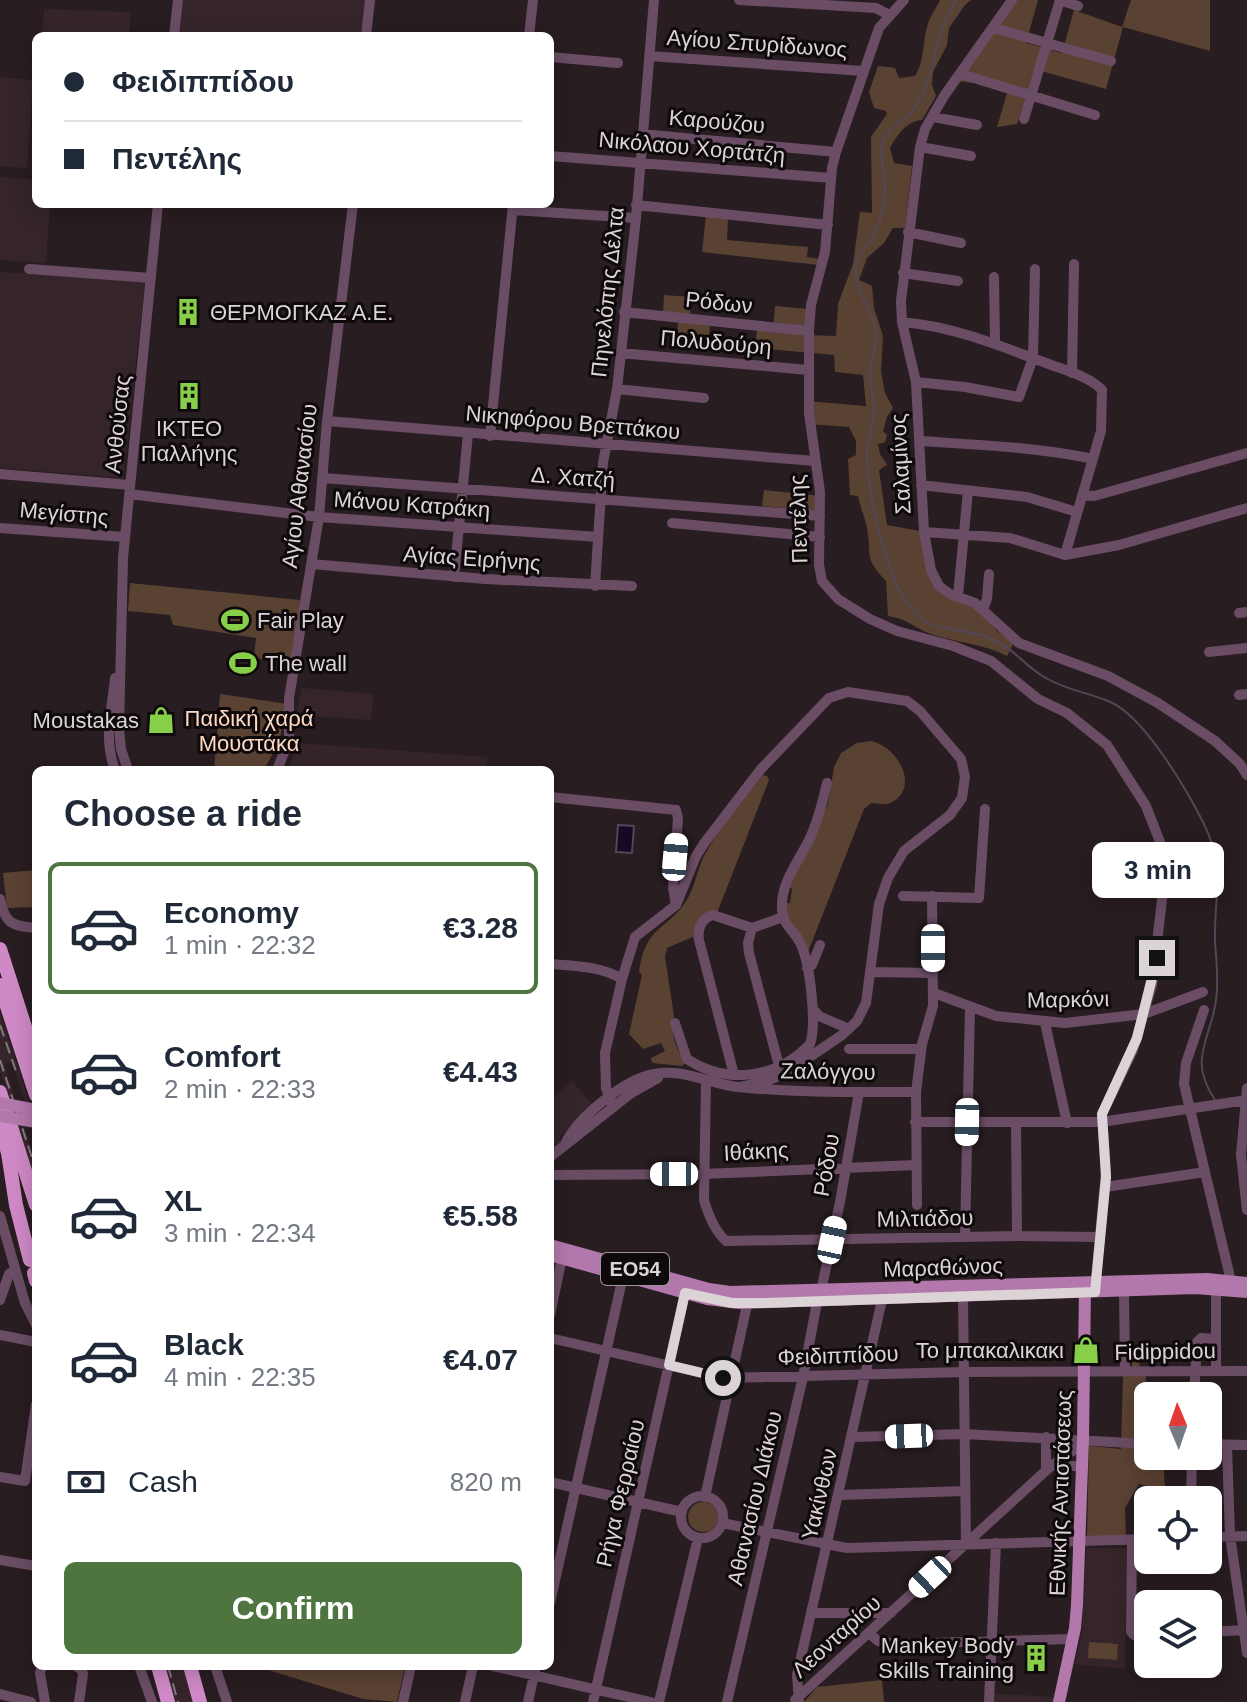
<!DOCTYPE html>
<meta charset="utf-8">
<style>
body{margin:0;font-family:Helvetica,sans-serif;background:#f6f6f7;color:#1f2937;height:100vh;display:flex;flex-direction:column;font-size:30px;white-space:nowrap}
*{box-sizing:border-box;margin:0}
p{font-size:26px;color:#747a83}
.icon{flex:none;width:44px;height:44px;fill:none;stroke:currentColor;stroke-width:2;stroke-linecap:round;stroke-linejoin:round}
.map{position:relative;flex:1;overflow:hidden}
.sheet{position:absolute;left:32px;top:766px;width:522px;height:904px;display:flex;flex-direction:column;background:#fff;border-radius:12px;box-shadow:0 4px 20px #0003}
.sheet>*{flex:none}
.banner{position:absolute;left:32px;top:32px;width:522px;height:176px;border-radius:12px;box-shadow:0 4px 20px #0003;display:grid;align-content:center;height:176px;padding:0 32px;background:#fff}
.needle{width:52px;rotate:358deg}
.tools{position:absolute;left:1134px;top:1382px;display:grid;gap:16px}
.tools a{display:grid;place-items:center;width:88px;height:88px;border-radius:12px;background:#fff;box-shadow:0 4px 20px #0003;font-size:40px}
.end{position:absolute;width:36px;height:36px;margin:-18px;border:10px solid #dbd3d5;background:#111;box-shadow:0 0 0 4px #111}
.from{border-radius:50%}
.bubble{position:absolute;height:56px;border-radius:12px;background:#fff;box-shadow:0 4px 20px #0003;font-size:26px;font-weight:600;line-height:56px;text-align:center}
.car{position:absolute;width:24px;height:48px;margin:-24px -12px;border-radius:10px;box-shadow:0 0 6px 2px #0007;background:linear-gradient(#fff 24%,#345 0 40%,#fff 0 76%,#345 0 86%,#fff 0)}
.banner b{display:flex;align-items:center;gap:28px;height:76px;font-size:30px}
.banner b+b{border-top:2px solid #e0e1e3}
.banner i{width:20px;height:20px;background:#1f2937}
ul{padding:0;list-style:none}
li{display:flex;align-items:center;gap:24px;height:132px;margin:0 16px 12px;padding:0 16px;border:4px solid transparent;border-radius:12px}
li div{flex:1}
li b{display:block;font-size:30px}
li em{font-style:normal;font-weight:600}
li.active{border-color:#4e743f}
li>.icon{width:72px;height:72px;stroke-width:1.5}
h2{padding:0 32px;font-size:36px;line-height:96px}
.pay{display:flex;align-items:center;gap:20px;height:88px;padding:0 32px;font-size:30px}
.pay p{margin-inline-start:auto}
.action{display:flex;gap:16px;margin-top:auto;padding:16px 32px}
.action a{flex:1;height:92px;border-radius:12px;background:#4e743f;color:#fff;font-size:32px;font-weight:600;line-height:92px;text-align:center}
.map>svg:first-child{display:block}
.built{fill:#35252a}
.green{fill:#5a4233}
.water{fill:#170924;stroke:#524659;stroke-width:2}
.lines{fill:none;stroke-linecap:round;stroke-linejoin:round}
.stream{stroke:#524659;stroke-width:2}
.minor{stroke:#6a4d65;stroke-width:10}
.major{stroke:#b378ab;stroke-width:12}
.highway{stroke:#cf89c6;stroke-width:14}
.rail{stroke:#837a7c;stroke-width:2;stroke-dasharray:12 6;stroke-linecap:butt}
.major-bridge{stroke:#b378ab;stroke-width:12}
.route{stroke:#dbd3d5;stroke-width:10}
.labels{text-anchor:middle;stroke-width:6;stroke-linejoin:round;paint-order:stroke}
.shield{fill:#0e090a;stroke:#9e9698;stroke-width:2}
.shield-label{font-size:20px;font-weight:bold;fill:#dbd3d5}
.street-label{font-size:22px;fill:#dbd3d5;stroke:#0e090a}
.poi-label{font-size:22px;fill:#dbd3d5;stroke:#0e090a;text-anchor:start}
.park-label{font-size:22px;fill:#fed8c2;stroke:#0e090a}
</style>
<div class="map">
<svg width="1247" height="1702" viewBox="0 0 1247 1702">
<rect width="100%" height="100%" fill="#281d20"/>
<path class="built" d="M183,0H367L364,36H179Z
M44,9L131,12L129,36H42Z
M0,77L33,80L27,168L0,166Z
M0,177L36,180V204H50L46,263L0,260Z
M0,272L145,282L123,478L0,468Z
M302,688L374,694L371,720L296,715Z
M296,743L488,757L486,770H320L290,767Z
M0,1013L36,1122V1137L12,1062L4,1064L36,1165V1183L0,1071Z
M572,1081L593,1105L560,1136V1144L550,1152V1099Z
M1086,1548H1127L1125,1669L1074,1664L1082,1633Z
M163,1666H185L194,1702H173Z
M986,1693L1056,1697L1055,1702H985Z"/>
<path class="green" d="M940,0H971L965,5L949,28L947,45L933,72L932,85L936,96L922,120C907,121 897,135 890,148L894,163L912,166L905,228H893L884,243L867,258L859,280L872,286L874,308L883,336L881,372L885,393L893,408L887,417L883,431L887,435L885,442L878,444L880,454L887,465L879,470L887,525L920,531L927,570L961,601L981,612L997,631L1014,642L1007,656C984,644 959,643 934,635C915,629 909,619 888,616L886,581C863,557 872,556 867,528C865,517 860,507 858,496L850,495L848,459L856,455V441L849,427L809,424L806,401L866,406L863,375L835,372L834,355L755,348L757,329L773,330L775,306L808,309L807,335L836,336L838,304L853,264L860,212L872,213L871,137L887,114L886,111L874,108L869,92L878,66L895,68L899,78L915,76C925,61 922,42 928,24C930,16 936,9 940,0Z
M1013,0H1038L1026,43L1062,53L1074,10L1122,27L1131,0H1210V51L1123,27L1106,89L1034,69L1017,124L997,127L1008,90L993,85L956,81Z
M706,216L728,217L727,240L808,247L807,257L820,259L819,265L702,252Z
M664,295L692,297L689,323L710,326L708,344L676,340L679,316L663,314Z
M764,490L822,496V512L762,506Z
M130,583L300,600L292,663L254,658L256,638L173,625L170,615L128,611Z
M220,694L287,704L279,742L264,770H214Z
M871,741C899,747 921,789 890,803C884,806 877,803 871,803L864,809L808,952L789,927L785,903H790L792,889L788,886L828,804L834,767L841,753L857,743Z
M763,775L767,776L769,780L717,913L695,936L667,948L665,957L674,1016C668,1029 678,1052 685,1063L682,1066L652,1063L651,1058L665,1051L661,1043L643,1049L629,1034L642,975L639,972C646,922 670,931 689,896C695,884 698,868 704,856C719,827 743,801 763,775Z
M36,870V907L7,908L3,873Z
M1139,1356L1140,1375H1146L1144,1451H1148V1456H1163L1165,1490L1139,1484L1125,1508L1126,1537H1087L1089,1446L1121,1449L1123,1376H1132V1357Z
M688 1517a15 15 0 1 1 30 0a15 15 0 1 1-30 0Z
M1089,1642L1118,1644L1117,1660L1088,1658Z
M255,1666H405L397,1702L363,1699Z
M882,1680L884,1702H804L817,1687Z"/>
<path class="water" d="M618,825L634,826L632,853L616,852Z"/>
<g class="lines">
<path class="stream" d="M957,0C933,31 937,78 913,110C903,122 887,127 882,144C879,156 885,171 885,183C885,202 881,224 871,240C868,245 861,250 859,256C846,285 876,309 876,337C876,349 871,359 870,370C868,383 875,400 874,415C873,426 868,437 867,448C865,487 888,598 923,620C940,631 968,630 987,637C1015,647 1023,666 1046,678C1066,690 1086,692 1108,701C1143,714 1187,790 1204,824C1226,870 1214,893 1215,940C1216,960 1219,980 1216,1000C1211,1040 1187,1058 1215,1100"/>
<path class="minor" d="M739,0L876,8L889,15
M904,0L879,28L836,152L832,168L825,252L811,305L809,331V413L820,492L819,565L822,581L838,599L870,619L897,631L953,646L991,661L1038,699L1067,713L1107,745L1146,806L1160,842L1162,900L1152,985L1133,1050L1102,1114L1106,1171L1095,1289
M1012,0L944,96L925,129L920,147L901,301L902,322L916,382L924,532L931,570L939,586L950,594L975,603L1019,643L1108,676L1158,703L1215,741L1240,764L1247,775
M1059,0L1078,6
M994,28L1111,61
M174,36L178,0
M366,36L370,0
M529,36L533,0
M649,56L863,71
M550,57L618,63
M961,74L1095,115
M933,117L977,125
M1024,119L1060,0
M641,134L836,152
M920,147L971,156
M550,156L831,178
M636,205L828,225
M513,210L636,218
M908,232L961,243
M29,269L151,278
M903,273L958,281
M994,277L995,342
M624,312L809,331
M902,322C956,327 997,345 1046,363C1064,370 1089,376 1102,390L1101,431L1065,555
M620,353L808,370
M1072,373L1074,264
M916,382L965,387L1019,397L1033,358L1035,269
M617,389L704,398
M327,421L815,461
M490,436L513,204
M920,441C978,445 1036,447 1093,459
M0,474L130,485
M322,478L820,516
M921,485L1027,497L1077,512
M129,494L319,517L598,537
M1082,495L1094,496L1247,453
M672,523L820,537
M0,528L125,537
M924,532L1010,538L1065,555L1119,545L1247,508
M311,564L485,579L632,586
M454,577L468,434
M595,586L603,463L617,389L636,218L654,0
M958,596L968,491
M983,609L987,599L989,574
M1239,613L1247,612
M1209,652L1247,648
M115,678C112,710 103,738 115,770
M1239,695L1247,694
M128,770L121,749L119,729L123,558L158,204
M277,770L289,740V698L319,517L327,421L353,204
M550,797L676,810L678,818L673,888L676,905
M903,896L979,898L985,809
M0,899C5,924 12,926 36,928
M752,928L748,943L749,953L779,1066
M550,964C575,966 600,966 622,979
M807,968L812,965L820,945
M871,972L933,973
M934,993L996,1016L1065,1023L1144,1014L1203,992
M813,1009L819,1016L849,1029
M1204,1010L1186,1063L1184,1084L1231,1281
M675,1023L687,1059C727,1085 777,1079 810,1044C817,1025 810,966 802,947C797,932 783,927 782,910C780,882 800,860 811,836C818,819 823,801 827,783
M1045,1023L1067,1123
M849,1049H921
M734,1075L699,940C697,928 702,918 713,915L752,928L783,917
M706,1080L704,1200C708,1214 715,1231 726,1241L1017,1236L1099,1237
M1247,1088L1241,1155L1247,1210
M613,1107L606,1088L605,1053L622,979L635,937L676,905L696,856L705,842L761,769L829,698L848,692L907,701L920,711L961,759L965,777L962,798L950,815L904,851L888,878L879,904L866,1003L857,1021L842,1035L786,1073L764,1082L740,1087
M915,1122H1101L1247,1100
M1016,1123L1017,1236
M565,1144C578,1117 625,1079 654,1074C683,1068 710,1084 738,1087C797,1093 857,1092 916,1092
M550,1157L630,1094L658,1078
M550,1175L704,1174L916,1165
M1105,1187L1205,1172
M917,1205L916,1092L922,1044L933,1006L932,896
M0,1216L25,1303L36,1325
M965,1237L970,1007
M821,1291L840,1202L859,1092
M1124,1291L1125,1371
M963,1297L966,1544
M0,1300L9,1274L15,1270
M550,1315L562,1258
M0,1335L36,1342
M550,1338L723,1378L965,1372L1247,1371
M1216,1370V1288
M1194,1396L1197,1342L1201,1338L1215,1339
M853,1437L965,1434L1148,1444
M1046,1437V1470
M1208,1444L1247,1445
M1227,1445L1230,1536L1247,1653
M1051,1466H1082
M0,1477L25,1481L36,1404
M550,1482L682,1512
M839,1495L965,1491
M681 1517a21 21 0 1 1 42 0a21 21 0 1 1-42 0Z
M705,1497L749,1296
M1191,1500L1192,1456
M722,1523L847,1548L1148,1539
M1208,1537L1247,1536
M1132,1540L1131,1632L1134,1635L1148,1634
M0,1560L36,1566
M550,1603L623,1276
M811,1613H891
M1208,1632L1244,1630
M869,1633L878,1641L896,1644L1072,1639
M42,1666L40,1673L45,1702
M76,1666L82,1670L83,1674L79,1702
M139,1666L152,1702
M215,1666L227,1702
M493,1666L651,1702
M0,1694L31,1702
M795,1700L1051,1466L1074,1450L1083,1439
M403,1702L411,1666
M465,1702L473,1666
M528,1702L536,1666
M593,1702L685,1293
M659,1702L698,1538
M727,1702L803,1377L817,1302
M799,1702L797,1675L882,1300
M989,1702L996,1543"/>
<path class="major" d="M550,1245L709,1289L730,1292L1207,1279L1247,1283
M550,1255L707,1299L739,1303L1195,1288L1247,1292
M1059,1702L1075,1628L1077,1605L1083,1439L1085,1287"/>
<path class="highway" d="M0,949L36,1061
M0,985L36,1095
M0,1092L36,1205
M0,1125L8,1153L16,1205L30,1260
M34,1273L36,1281
M158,1666L168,1702
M190,1666L200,1702"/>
<path class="rail" d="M0,1025L17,1074
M0,1060L36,1170
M168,1666L178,1702"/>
<path class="major-bridge" d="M0,1103L36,1110
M0,1116L36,1122"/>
</g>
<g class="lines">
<path class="route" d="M723,1378L669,1365L685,1293L732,1303H765L1095,1292L1106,1177L1102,1114L1137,1038L1157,958"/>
</g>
<defs>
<g id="building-bare" transform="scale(2.16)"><path d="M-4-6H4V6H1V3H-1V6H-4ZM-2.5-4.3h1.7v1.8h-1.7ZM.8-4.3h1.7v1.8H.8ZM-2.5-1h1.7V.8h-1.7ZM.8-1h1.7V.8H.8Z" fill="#88cf49" stroke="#0e090a" stroke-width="2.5" paint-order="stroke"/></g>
<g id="stadium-bare" transform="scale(2.16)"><path d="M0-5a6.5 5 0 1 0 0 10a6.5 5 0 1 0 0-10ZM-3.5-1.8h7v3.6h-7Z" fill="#88cf49" stroke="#0e090a" stroke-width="2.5" paint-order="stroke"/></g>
<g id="shop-bare" transform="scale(2.16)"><path d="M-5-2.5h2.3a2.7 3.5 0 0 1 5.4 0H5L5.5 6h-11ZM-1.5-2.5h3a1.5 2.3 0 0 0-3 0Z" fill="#88cf49" stroke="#0e090a" stroke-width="2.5" paint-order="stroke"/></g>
</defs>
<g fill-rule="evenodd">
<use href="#building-bare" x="188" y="312"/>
<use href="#building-bare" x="189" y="396"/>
<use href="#stadium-bare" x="235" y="620"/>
<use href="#stadium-bare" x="243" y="663"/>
<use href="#shop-bare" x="161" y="720"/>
<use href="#shop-bare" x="1086" y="1350"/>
<use href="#building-bare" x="1036" y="1658"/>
</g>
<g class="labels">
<rect class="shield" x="601" y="1253" width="68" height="32" rx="6"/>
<g class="shield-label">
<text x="635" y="1276">ΕΟ54</text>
</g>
<g class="street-label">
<text transform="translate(757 43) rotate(4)" y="8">Αγίου Σπυρίδωνος</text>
<text transform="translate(717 121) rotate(5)" y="8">Καρούζου</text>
<text transform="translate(692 147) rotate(5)" y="8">Νικόλαου Χορτάτζη</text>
<text transform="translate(607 292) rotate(-84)" y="8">Πηνελόπης Δέλτα</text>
<text transform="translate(719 302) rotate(6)" y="8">Ρόδων</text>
<text transform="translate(716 342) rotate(5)" y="8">Πολυδούρη</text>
<text transform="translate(573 422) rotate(5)" y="8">Νικηφόρου Βρεττάκου</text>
<text transform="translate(117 424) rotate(-84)" y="8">Ανθούσας</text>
<text transform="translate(900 464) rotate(-93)" y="8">Σαλαμίνος</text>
<text transform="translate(573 477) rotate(4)" y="8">Δ. Χατζή</text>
<text transform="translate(299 486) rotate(-83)" y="8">Αγίου Αθανασίου</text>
<text transform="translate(412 504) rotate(4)" y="8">Μάνου Κατράκη</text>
<text transform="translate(64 513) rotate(5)" y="8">Μεγίστης</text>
<text transform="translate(798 519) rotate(-92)" y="8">Πεντέλης</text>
<text transform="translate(472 558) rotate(4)" y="8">Αγίας Ειρήνης</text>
<text transform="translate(1068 999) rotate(-1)" y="8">Μαρκόνι</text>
<text transform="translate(828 1071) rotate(1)" y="8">Ζαλόγγου</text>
<text transform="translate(756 1151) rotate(-3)" y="8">Ιθάκης</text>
<text transform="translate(826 1165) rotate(-80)" y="8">Ρόδου</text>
<text transform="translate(925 1218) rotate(-1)" y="8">Μιλτιάδου</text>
<text transform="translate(943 1267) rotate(-2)" y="8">Μαραθώνος</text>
<text transform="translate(1165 1351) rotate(-1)" y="8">Fidippidou</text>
<text transform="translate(838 1355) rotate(-2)" y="8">Φειδιππίδου</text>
<text transform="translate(620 1493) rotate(-77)" y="8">Ρήγα Φερραίου</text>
<text transform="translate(1060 1493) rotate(-88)" y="8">Εθνικής Αντιστάσεως</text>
<text transform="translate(819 1494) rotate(-77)" y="8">Υακίνθων</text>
<text transform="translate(754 1498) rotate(-77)" y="8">Αθανασίου Διάκου</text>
<text transform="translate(836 1636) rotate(-42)" y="8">Λεονταρίου</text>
</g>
<g class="poi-label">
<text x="210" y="320">ΘΕΡΜΟΓΚΑΖ Α.Ε.</text>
<text x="189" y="436" text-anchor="middle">ΙΚΤΕΟ<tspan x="189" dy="25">Παλλήνης</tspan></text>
<text x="257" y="628">Fair Play</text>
<text x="265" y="671">The wall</text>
<text x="139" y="728" text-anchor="end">Moustakas</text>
<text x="1064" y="1358" text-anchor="end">Το μπακαλικακι</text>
<text x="1014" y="1653" text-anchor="end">Mankey Body<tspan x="1014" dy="25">Skills Training</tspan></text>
</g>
<g class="park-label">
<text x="249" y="726">Παιδική χαρά<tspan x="249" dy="25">Μουστάκα</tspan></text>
</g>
</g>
</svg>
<div class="tools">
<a><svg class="needle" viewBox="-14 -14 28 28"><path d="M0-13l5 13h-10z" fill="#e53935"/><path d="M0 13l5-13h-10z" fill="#747a83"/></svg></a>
<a><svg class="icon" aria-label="locate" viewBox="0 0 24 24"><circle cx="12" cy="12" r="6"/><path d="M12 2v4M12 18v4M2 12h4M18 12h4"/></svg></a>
<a><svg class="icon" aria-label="layers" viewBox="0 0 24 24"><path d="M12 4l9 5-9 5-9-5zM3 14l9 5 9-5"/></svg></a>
</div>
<i class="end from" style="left:723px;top:1378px"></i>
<i class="end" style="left:1157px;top:958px"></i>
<div class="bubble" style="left:1092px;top:842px;width:132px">3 min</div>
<i class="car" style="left:675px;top:857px;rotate:5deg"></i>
<i class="car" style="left:933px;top:948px;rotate:180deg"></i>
<i class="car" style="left:967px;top:1122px;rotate:181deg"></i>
<i class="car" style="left:674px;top:1174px;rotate:270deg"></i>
<i class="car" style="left:832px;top:1240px;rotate:12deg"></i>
<i class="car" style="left:909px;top:1436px;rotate:268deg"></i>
<i class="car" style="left:930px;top:1577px;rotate:227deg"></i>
<div class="banner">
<b><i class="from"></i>Φειδιππίδου</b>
<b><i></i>Πεντέλης</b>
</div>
<section class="sheet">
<h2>Choose a ride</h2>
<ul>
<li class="active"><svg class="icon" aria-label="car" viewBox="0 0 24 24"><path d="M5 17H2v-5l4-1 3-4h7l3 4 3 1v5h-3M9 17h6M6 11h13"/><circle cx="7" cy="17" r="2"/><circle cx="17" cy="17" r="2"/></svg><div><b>Economy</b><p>1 min · 22:32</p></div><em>€3.28</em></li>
<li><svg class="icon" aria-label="car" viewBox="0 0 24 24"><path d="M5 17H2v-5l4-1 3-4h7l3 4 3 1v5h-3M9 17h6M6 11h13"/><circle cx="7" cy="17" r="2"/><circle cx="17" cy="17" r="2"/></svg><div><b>Comfort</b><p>2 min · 22:33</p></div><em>€4.43</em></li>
<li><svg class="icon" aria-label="car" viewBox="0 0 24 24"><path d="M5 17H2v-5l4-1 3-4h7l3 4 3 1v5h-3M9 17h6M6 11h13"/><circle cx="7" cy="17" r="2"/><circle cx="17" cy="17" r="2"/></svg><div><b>XL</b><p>3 min · 22:34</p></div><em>€5.58</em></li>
<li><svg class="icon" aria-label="car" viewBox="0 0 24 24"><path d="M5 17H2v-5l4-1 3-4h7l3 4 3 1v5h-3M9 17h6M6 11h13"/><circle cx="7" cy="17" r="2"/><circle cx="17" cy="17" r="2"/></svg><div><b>Black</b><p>4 min · 22:35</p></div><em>€4.07</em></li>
</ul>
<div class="pay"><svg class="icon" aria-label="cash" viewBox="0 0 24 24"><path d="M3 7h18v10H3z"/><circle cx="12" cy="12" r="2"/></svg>Cash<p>820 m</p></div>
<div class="action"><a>Confirm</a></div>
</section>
</div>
